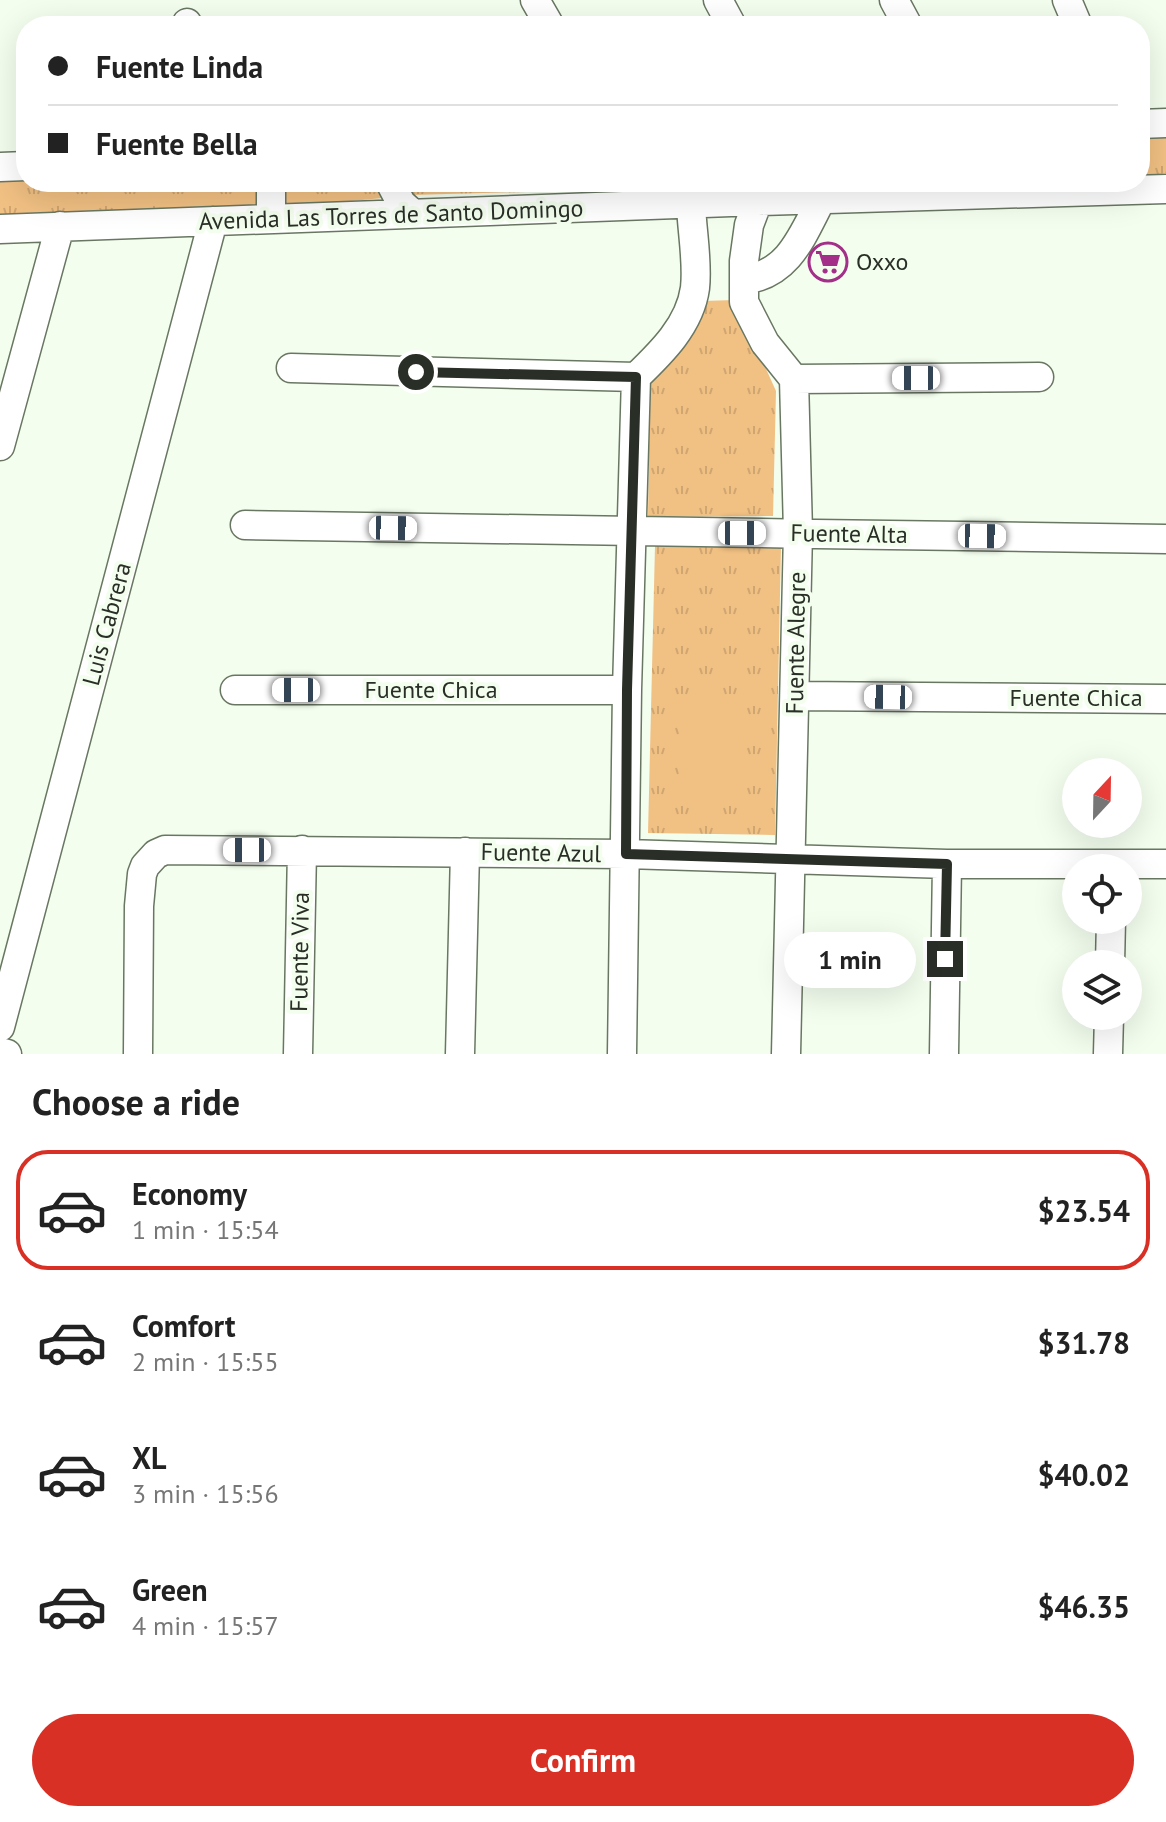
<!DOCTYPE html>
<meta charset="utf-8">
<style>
body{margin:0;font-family:"PT Sans",sans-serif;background:#f6f6f6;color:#222;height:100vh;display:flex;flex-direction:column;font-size:30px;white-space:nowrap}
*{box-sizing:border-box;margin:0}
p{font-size:26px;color:#767676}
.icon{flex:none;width:44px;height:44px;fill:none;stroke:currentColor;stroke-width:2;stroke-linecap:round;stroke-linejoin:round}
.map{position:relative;height:1054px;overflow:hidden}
.details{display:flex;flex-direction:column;background:#fff;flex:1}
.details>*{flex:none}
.banner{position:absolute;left:16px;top:16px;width:1134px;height:176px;border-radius:32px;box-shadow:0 8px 32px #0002;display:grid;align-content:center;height:176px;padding:0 32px;background:#fff}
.needle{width:52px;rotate:22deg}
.buttons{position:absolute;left:1062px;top:758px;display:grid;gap:16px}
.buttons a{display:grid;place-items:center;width:80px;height:80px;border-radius:50%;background:#fff;box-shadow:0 8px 32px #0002;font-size:40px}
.end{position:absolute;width:36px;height:36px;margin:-18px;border:10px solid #292f26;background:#fff;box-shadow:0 0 0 4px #fff}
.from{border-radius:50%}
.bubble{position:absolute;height:56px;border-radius:28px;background:#fff;box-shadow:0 8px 32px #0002;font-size:26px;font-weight:700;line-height:56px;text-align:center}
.car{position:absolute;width:24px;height:48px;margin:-24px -12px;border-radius:10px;box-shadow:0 0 6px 2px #0007;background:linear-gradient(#fff 24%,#345 0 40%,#fff 0 76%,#345 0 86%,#fff 0)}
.banner b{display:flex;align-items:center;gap:28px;height:76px;font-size:30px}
.banner b+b{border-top:2px solid #e0e0e0}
.banner i{width:20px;height:20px;background:#222}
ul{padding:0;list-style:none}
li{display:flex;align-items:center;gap:24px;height:120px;margin:0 16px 12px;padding:0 16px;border:4px solid transparent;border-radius:32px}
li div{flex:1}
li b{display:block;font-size:30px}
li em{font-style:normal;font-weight:700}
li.on{border-color:#d93025}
li>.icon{width:72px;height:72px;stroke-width:1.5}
h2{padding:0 32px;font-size:36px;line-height:96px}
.primary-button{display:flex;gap:16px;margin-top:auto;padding:16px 32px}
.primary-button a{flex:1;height:92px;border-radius:48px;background:#d93025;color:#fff;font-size:32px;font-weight:700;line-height:92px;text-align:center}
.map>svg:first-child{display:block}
.grass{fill:url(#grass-tufts)}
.pitch{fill:#f1c083}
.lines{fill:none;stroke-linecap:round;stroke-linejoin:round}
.minor-casing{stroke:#697762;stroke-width:31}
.minor{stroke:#fff;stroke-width:28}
.route{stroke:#292f26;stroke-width:10}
.labels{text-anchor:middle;stroke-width:8;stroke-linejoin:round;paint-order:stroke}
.street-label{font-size:24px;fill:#292f26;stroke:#f4feef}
.poi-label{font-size:24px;fill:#292f26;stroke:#f4feef;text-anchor:start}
</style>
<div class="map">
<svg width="1166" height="1054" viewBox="0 0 1166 1054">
<defs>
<pattern id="grass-tufts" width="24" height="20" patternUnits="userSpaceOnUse" patternTransform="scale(2)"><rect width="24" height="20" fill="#f1c083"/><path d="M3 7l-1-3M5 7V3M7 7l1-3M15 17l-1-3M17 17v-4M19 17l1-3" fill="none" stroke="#cfa571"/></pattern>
</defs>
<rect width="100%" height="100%" fill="#f4feef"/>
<path class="grass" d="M1166,137V173L1140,177V138Z
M26,171V182H387L393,197L218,214L0,218V172Z
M397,182H747V186L411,195Z
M735,300L776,391L773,516L648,517L650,382L702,301Z
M655,546L781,547L775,835L648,833Z"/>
<path class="pitch" d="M681,698L746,700L743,802L678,800Z"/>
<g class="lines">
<g class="minor-casing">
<path id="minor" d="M535,0L550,26
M718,0L732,26
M894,0L908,26
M1067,0L1078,26
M186,26L187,23
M1140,124L1166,123
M0,167L26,166
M390,182L401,203L412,213
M758,184V201L749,225L744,261V302L765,343L794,379L798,532L786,1054
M271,218V182
M0,229L758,201L1166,189
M744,280C789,274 802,236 821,200
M291,368L636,377
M794,379L1039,377
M0,446L60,226
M245,525C552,531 859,534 1166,539
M235,690H627
M795,696L1166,699
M1110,964L1111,920
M0,1027L213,221
M0,1052L7,1054
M138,1054L139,906L142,874L145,866L156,854L165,850L626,854L947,864H1166
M298,1054L302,850
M460,1054L465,852
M622,1054L627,690L636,377C661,353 690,325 695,288C698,262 692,232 691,205
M944,1054L947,864
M1108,1054L1109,1016"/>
</g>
<use href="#minor" class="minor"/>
</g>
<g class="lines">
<path class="route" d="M416,372L636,377L627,690L626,854L947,864L945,959"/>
</g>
<defs>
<g id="supermarket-ring" transform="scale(2)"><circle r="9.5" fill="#f4feef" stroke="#a32f89" stroke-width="1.5"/><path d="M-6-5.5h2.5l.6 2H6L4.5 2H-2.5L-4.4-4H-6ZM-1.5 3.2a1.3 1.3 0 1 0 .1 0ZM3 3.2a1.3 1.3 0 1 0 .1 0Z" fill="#a32f89"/></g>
</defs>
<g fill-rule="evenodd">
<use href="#supermarket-ring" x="828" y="262"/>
</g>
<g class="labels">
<g class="street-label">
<text transform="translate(391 215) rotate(-2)" y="8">Avenida Las Torres de Santo Domingo</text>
<text transform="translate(849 534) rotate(1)" y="8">Fuente Alta</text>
<text transform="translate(107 624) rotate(-75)" y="8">Luis Cabrera</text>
<text transform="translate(796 643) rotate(-89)" y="8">Fuente Alegre</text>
<text x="431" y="698">Fuente Chica</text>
<text x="1076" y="706">Fuente Chica</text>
<text transform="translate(541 853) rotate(1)" y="8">Fuente Azul</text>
<text transform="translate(300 952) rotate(-89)" y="8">Fuente Viva</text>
</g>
<g class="poi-label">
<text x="856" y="270">Oxxo</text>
</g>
</g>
</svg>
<div class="buttons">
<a><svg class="needle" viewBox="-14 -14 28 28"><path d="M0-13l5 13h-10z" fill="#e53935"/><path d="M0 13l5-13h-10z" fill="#767676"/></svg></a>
<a><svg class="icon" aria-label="locate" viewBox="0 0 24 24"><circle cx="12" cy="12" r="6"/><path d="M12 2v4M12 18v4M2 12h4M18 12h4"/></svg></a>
<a><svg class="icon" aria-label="layers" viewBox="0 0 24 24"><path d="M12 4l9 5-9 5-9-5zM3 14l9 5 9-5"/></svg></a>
</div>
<i class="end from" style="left:416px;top:372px"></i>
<i class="end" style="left:945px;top:959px"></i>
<div class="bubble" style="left:784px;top:932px;width:132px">1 min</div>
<i class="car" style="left:916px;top:378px;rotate:270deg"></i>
<i class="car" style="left:393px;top:528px;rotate:91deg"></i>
<i class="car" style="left:742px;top:533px;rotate:90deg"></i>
<i class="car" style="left:982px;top:536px;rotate:91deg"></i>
<i class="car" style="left:296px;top:690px;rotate:270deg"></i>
<i class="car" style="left:888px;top:697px;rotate:271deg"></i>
<i class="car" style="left:247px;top:850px;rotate:270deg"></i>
<div class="banner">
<b><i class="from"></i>Fuente Linda</b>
<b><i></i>Fuente Bella</b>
</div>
</div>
<section class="details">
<h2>Choose a ride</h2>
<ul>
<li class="on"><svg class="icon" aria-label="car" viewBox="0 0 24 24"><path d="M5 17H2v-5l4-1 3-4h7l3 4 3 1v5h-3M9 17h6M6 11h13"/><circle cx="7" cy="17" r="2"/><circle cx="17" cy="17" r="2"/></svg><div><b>Economy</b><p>1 min · 15:54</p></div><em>$23.54</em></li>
<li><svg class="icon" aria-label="car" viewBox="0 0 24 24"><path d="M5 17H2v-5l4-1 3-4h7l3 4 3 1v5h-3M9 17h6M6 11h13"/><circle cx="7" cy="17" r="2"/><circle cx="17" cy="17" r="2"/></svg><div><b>Comfort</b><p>2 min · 15:55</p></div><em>$31.78</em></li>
<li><svg class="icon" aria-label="car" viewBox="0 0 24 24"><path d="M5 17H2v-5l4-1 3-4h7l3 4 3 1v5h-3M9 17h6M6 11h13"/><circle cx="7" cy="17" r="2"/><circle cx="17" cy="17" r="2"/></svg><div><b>XL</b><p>3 min · 15:56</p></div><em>$40.02</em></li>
<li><svg class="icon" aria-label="car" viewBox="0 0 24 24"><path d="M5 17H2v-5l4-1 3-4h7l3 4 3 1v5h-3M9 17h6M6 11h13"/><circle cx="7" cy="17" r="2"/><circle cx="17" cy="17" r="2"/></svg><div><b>Green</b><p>4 min · 15:57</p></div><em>$46.35</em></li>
</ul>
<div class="primary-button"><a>Confirm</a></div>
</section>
